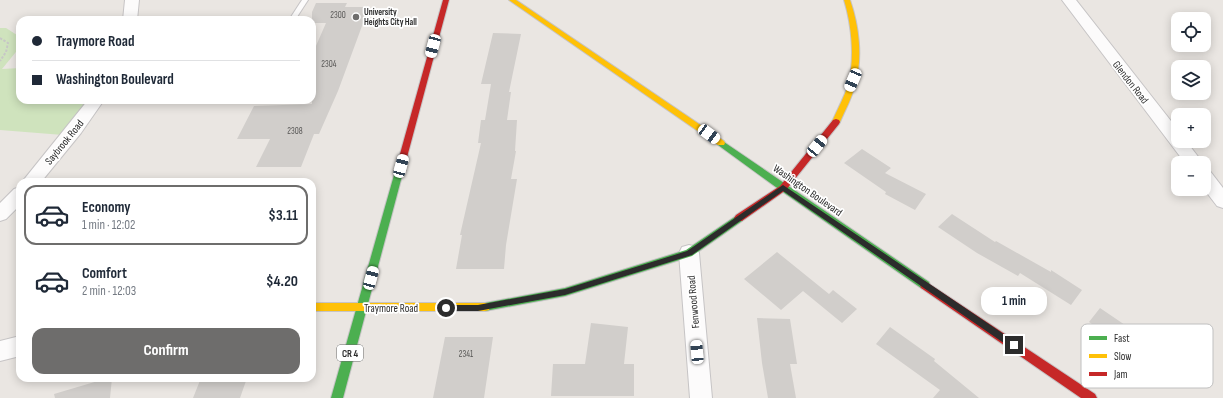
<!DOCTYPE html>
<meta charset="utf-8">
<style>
body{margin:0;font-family:"Sofia Sans Condensed",sans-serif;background:#f2f2f3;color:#1f2937;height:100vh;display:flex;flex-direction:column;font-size:15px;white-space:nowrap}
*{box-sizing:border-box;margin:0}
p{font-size:13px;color:#747a83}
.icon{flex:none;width:22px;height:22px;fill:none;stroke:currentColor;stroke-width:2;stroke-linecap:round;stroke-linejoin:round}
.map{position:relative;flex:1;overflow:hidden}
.panel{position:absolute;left:16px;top:178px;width:300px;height:204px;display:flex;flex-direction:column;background:#fff;border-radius:12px;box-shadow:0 2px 10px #0003}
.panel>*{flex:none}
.banner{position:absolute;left:16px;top:16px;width:300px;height:88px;border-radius:12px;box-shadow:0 2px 10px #0003;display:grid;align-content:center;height:88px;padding:0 16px;background:#fff}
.controls{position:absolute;left:1171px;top:12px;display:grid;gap:8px}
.controls a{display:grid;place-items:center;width:40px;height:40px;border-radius:8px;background:#fff;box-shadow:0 2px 10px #0003;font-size:20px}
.end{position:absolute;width:18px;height:18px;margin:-9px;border:5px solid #2c2c2c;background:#fff;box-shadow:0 0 0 2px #fff}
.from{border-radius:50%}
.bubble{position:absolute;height:28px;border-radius:12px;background:#fff;box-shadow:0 2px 10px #0003;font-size:13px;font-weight:700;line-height:28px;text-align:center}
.car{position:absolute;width:12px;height:24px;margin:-12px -6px;border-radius:5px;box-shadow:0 0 3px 1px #0007;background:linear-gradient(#fff 24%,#345 0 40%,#fff 0 76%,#345 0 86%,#fff 0)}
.banner b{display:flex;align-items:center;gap:14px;height:38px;font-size:15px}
.banner b+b{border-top:1px solid #e0e1e3}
.banner i{width:10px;height:10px;background:#1f2937}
ul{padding:7px 0 0;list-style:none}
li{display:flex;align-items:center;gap:12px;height:60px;margin:0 8px 6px;padding:0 8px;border:2px solid transparent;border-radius:12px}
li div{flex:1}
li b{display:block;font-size:15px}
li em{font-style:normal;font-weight:700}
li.on{border-color:#6e6d6c}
li>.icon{width:36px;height:36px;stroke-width:1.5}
.action{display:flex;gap:8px;margin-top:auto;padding:8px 16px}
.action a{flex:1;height:46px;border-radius:12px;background:#6e6d6c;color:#fff;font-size:16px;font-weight:700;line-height:46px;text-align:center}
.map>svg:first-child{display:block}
.green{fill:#cfe3bd}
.building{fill:#d1cecb}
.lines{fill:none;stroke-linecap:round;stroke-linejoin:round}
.lane-casing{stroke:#c6c4c5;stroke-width:2}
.street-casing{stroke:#c6c4c5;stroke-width:2}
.fast-casing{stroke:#c6c4c5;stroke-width:2}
.slow-casing{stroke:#c6c4c5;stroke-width:2}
.jam-casing{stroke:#c6c4c5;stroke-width:2}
.path{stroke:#c7c7c6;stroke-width:2;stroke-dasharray:2.5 1.5;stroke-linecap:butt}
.lane{fill:#fcfbfb;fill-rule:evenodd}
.street{fill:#fcfbfb;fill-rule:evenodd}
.fast{fill:#4caf50;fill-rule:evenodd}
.slow{fill:#ffc107;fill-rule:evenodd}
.jam{fill:#c62828;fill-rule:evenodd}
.route{fill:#2c2c2c}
.poi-dot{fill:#6e6d6c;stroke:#fff;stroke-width:1.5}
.labels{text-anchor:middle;stroke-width:3.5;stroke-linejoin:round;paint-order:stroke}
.far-poi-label{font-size:9px;font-weight:bold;fill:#2c2c2c;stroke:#fff;text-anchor:start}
.number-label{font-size:9px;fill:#565554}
.shield{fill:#fff;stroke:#6b6b6b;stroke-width:1}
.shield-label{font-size:10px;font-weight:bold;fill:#2c2c2c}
.street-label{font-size:11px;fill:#2c2c2c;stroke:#fff}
.key{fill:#fff;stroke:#c0c0c0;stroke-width:1}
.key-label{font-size:11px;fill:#2c2c2c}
</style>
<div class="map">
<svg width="1223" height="398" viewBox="0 0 1223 398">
<rect width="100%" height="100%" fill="#eae6e2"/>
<path class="green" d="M0,28H6L20,37V47L2,69L20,68V100H88L63,135L0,130Z"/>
<path class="building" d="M316,3H347L345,7H369L338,91L319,134H314L301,167H256L270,139H237L254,106L312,104V55L326,23H312V12Z
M493,33L521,34L509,92H511L507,120H517L515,151H516L511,179H517L506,245L504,269H456L462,235H460L481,143H478L481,120H485L491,84H481Z
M862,149L891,168L885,173L926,194L915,210L885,194L886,192L844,163Z
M952,214L995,242L996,241L1051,272V270L1082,290L1071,305L1020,273L1018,276L977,253L938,227Z
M777,252L829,294L833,290L857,309L842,323L803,291L781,310L744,279Z
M1100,308L1128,327L1117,341L1089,322Z
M757,318L790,319L797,364H790L796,398H768L762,363Z
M591,323L628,327L624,364H634V396H551L553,364H585Z
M890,327L935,359L934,361L979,398H933L940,390L876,344Z
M445,337H493L484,398H433Z
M108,378H112L110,398H55L54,394Z
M201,378H247L240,398H193Z"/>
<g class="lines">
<g class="lane-casing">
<path id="lane" d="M302,0H308L295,20H289Z"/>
</g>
<g class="street-casing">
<path id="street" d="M125,0H139L137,20H123Z
M1062,0H1076L1178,130V141H1186L1203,163H1185Z
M88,100H104L81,133L41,182H22Z
M1204,169L1210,171L1223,188V208L1217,206L1204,189Z
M20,187V205L6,219L0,221V203L14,189Z
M689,245L696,247L699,253L712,398H690L679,253L682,247Z
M20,336V356L0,361V341Z"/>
</g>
<g class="fast-casing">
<path id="fast" d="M721,140L929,282L930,285L929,288L925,289L921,288L780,190L718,145L717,143Z
M402,158L406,161L343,398H331L398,161Z
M739,214L742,215L744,218L742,221L692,256L565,296L485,311L481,310L480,307L481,304L485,303L565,288L686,250Z"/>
</g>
<g class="slow-casing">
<path id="slow" d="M509,0H516L724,141L725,143L724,145H718Z
M844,0H850C859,26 863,58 855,85C852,98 845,110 840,122L836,125L832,122C837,110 844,98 848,85C855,59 852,26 844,0Z
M312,303H485L489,304L490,307L489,310L485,311H312Z"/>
</g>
<g class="jam-casing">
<path id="jam" d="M443,0H449L406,161L402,164L398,161Z
M836,119L839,120L840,122L839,124L786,190L742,221H736L734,218L736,215L780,186L833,120Z
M925,281L1095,394L1097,398H1081L921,288L920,285L921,282Z"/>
</g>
<path class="path" d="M0,38L8,43L6,52L0,61"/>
<use href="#lane" class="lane"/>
<use href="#street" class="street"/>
<use href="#fast" class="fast"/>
<use href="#slow" class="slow"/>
<use href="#jam" class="jam"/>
</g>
<path class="route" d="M783,185L1017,343V348H1011L783,191L692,255L565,295L478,311H446L443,308L446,305H478L565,289L687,251Z"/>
<circle class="poi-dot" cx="356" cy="17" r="4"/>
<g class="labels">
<g class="far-poi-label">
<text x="364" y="15">University<tspan x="364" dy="10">Heights City Hall</tspan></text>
</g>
<g class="number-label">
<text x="338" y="18">2300</text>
<text x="329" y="67">2304</text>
<text x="295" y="134">2308</text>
<text x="466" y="357">2341</text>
</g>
<rect class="shield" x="337" y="345" width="26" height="16" rx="3"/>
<g class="shield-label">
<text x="350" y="357">CR 4</text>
</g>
<g class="street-label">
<text transform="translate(1131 82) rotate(52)" y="4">Glendon Road</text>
<text transform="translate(64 142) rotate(-51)" y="4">Saybrook Road</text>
<text transform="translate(808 190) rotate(35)" y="4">Washington Boulevard</text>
<text transform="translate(693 302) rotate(-95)" y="4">Fenwood Road</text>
<text x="391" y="312">Traymore Road</text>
</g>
</g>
<rect x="1081" y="324" width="132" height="64" rx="6" class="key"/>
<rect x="1089" y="336" width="18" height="4" fill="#4caf50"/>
<rect x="1089" y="354" width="18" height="4" fill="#ffc107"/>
<rect x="1089" y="372" width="18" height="4" fill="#c62828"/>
<g class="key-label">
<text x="1114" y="342">Fast</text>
<text x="1114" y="360">Slow</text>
<text x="1114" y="378">Jam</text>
</g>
</svg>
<div class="controls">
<a><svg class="icon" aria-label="locate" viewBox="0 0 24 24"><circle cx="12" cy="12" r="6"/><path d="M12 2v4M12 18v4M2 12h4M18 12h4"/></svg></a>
<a><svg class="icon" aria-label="layers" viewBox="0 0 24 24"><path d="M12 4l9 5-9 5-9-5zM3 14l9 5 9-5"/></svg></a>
<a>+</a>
<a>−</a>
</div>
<i class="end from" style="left:446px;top:308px"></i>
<i class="end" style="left:1014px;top:345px"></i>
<div class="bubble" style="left:981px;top:287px;width:66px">1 min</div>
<i class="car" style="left:433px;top:46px;rotate:195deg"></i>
<i class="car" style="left:853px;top:80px;rotate:203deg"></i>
<i class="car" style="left:709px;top:134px;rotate:126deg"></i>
<i class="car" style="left:817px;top:146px;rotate:39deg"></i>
<i class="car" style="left:401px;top:166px;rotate:15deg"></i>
<i class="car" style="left:371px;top:278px;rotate:15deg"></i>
<i class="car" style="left:697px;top:352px;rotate:355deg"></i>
<div class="banner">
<b><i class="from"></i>Traymore Road</b>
<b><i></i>Washington Boulevard</b>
</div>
<section class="panel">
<ul>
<li class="on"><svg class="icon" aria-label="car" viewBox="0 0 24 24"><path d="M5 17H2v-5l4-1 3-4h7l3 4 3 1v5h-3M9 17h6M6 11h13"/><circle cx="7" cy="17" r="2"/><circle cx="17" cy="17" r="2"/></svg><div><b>Economy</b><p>1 min · 12:02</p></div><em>$3.11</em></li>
<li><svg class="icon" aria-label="car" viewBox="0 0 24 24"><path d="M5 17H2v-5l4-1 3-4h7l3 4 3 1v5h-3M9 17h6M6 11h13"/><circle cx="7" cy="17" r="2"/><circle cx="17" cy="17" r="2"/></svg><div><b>Comfort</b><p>2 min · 12:03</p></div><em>$4.20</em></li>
</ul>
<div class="action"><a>Confirm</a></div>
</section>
</div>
